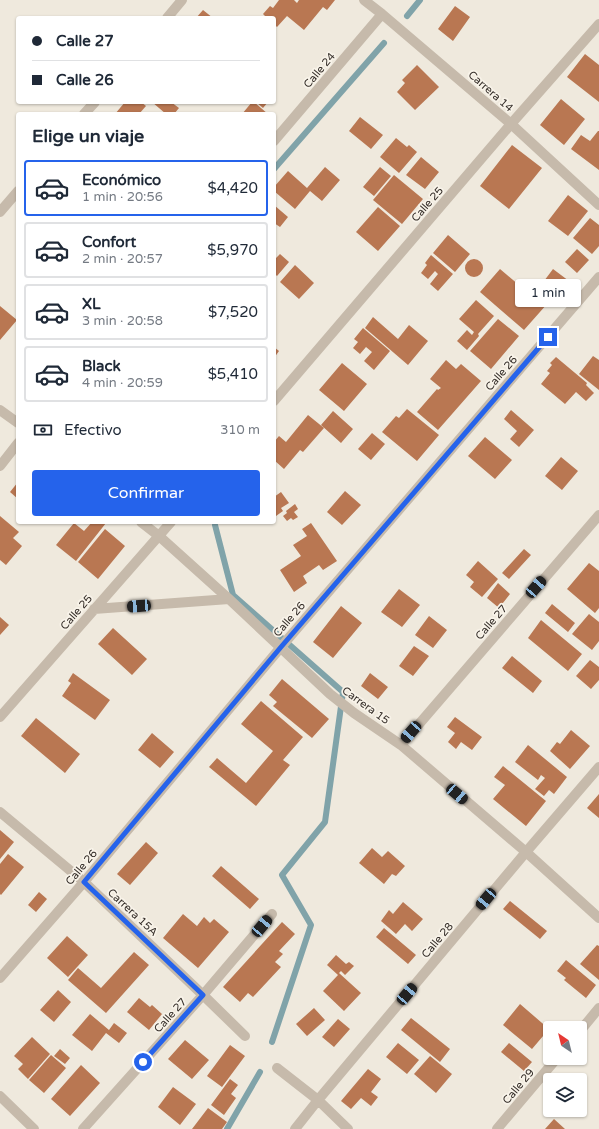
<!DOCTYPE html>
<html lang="es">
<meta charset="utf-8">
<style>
body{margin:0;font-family:"Varela Round",sans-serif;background:#f2f2f3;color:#1f2937;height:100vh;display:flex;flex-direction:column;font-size:15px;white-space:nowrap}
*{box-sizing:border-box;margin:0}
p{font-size:13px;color:#747a83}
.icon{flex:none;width:22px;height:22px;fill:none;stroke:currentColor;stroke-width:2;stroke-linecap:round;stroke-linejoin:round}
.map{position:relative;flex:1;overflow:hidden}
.details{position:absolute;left:16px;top:112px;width:260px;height:412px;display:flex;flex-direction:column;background:#fff;border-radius:4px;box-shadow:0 1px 3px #0004}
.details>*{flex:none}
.guide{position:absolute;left:16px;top:16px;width:260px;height:88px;border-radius:4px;box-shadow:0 1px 3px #0004;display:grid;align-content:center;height:88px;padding:0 16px;background:#fff}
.needle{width:26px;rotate:325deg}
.buttons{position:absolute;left:543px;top:1021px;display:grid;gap:8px}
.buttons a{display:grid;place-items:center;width:44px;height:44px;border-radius:4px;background:#fff;box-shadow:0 1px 3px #0004;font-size:20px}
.end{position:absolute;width:18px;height:18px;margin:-9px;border:5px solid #2563eb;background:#fff;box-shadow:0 0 0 2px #fff}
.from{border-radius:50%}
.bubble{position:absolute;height:28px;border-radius:4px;background:#fff;box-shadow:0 1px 3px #0004;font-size:13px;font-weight:600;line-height:28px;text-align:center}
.car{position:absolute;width:12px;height:24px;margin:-12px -6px;border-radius:5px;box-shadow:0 0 3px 1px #0007;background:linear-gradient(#222 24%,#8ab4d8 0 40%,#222 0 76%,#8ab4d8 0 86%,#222 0)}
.guide b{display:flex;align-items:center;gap:14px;height:38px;font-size:15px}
.guide b+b{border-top:1px solid #e0e1e3}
.guide i{width:10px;height:10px;background:#1f2937}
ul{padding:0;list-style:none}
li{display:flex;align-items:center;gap:12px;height:56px;margin:0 8px 6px;padding:0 8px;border:2px solid #e0e1e3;border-radius:4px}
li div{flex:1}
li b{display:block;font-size:15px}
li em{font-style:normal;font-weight:600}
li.selected{border-color:#2563eb}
li>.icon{width:36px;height:36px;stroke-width:1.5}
h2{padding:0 16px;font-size:18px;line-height:48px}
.pay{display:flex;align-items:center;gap:10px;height:44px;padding:0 16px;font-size:15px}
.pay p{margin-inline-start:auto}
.button{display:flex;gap:8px;margin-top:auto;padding:8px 16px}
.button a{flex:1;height:46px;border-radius:4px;background:#2563eb;color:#fff;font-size:16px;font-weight:600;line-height:46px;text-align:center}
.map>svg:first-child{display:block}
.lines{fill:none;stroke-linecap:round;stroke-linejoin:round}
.stream{stroke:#80a3a9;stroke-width:6}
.building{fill:#b97752}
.street{stroke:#c6baab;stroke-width:10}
.route{stroke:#2563eb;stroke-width:5}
.labels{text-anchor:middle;stroke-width:3.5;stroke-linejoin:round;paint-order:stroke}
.street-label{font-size:11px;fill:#352e29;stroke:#f8f3e9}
</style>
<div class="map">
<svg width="599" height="1129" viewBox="0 0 599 1129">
<rect width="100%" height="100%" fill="#efe9dd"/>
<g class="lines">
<path class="stream" d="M407,16L420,0
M274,169L384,43
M215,525L233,595L343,692L325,822L282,875L311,925L272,1042
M227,1129L260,1072"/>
</g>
<path class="building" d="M279,0H294L297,3L299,0H335L327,10L323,7L304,30L287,16L277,27L274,24V18H267L263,14L270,6L273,8Z
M455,6L470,17L453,41L438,29Z
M203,10L213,18H196Z
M585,54L599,65V102L567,77Z
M417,65L439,87L415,110L397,92L405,83L402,80Z
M561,99L585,119L564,145L540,125Z
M125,102H141L146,106L139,114H115Z
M152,102H171L179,108L174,114H166Z
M252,102H254L268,114H242Z
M256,102H268L263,108Z
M360,117L383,135L371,149L349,131Z
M598,131H599V170L571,149L581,135L590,141Z
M396,138L407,147L409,145L417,152L399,173L380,157Z
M512,145L542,168L509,209L480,186Z
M421,157L439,172L425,189L406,175Z
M325,167L340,180L322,201L310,191L295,209L274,191V187L288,171L307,188Z
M380,167L391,176L374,196L363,187Z
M394,175L423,199L402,224L373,200Z
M568,195L588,211L568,236L548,221Z
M274,205L288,217L280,227L274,223Z
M378,207L400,226L378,251L356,232Z
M590,218L599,225V246L592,254L573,238Z
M448,235L470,254L455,272L433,253Z
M577,249L589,260L577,273L565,262Z
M280,254L289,262L277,276L274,273V260Z
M431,255L453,274L438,291L430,284L438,274L435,271L428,279L421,273L427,265L425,263Z
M465 268a9 9 0 1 1 18 0a9 9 0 1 1-18 0Z
M295,265L314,283L299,299L280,282Z
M500,269L526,291L536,279L555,295L524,330L480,292Z
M553,269L569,281L559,293L544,281Z
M476,300L494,316L478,334L479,336L467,350L457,341L467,330L472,335L474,332L459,319Z
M0,306L17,320L0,340Z
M373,317L398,339L409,325L428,341L408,365L365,328Z
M498,319L519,336L491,369L470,351Z
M363,328L390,351L374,370L364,361L372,352L366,347L360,354L353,348L358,342L354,339Z
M274,347L279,351L274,358Z
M593,356L599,360V390L579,374Z
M556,357L587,383L586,385L594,393L586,401L576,392L565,404L541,384L550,373L547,371L552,365L550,363Z
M446,360L456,369L461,364L481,381L438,430L417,412L437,389L438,390L441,388L430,379Z
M342,363L367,384L344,411L319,390Z
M407,409L439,435L417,461L382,432L396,416L399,418Z
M511,410L534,430L519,447L510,439L517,431L504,419Z
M333,411L353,429L341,443L321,425Z
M308,415L324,428L303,452L300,450L284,469L274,460V442L279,436L286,442Z
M372,433L385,444L371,460L358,449Z
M485,437L512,460L495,479L468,456Z
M561,457L578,471L562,490L545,476Z
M18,482V499L10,492Z
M345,491L361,505L342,525L327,512Z
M281,492L289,503L281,508L283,511L276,516L274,514V497Z
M295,504L298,509L294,512L298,517L293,520L291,518L287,521L283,516L287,513L286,511Z
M0,516L19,532L13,538L22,546L6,565L0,560Z
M92,522H105L106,523L76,561L56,545L74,523L84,531Z
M311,523L337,561L323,570L319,565L303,576L307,583L294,592L280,570L301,556L293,545L307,536L302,529Z
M105,529L125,546L98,579L78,562Z
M524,549L531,555L509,579L502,573Z
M478,561L498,579L482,597L470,587L474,582L466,575Z
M589,563L599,571V608L595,613L567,589Z
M498,583L510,594L499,608L487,598Z
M399,589L420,605L402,627L381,612Z
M552,604L575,623L568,632L545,613Z
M341,606L362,623L333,658L313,642Z
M589,614L599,622V641L592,650L572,634Z
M429,616L447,630L433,648L415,635Z
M0,617L9,625L0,635Z
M541,620L582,654L568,671L528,638Z
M113,628L147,659L132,675L98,644Z
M414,646L429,656L413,676L399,666Z
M512,656L542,681L533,693L502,668Z
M590,660L599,667V680L591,689L576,676Z
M73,673L110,700L95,720L62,696L71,683L68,681Z
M370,673L388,687L378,699L361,686Z
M282,679L329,719L312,738L273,706L277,702L269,695Z
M261,701L303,737L283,760L290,765L256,806L209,767L217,758L246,783L273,751L241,724Z
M455,717L482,737L472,750L461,742L456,749L448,742L455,733L447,727Z
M36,718L80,754L65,773L21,736Z
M571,730L590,746L570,769L550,751L557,742L560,744Z
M152,733L174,752L160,768L138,750Z
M528,745L567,777L554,794L549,790L544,796L535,789L545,778L541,775L538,780L515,762Z
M503,766L546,801L526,826L493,799L505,785L494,777Z
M599,794V818L587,808Z
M0,830L14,842L0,859Z
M146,842L158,853L130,885L117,874Z
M372,848L382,857L388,851L405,866L396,876L392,874L384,884L359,863Z
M8,854L24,867L1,895L0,894V864Z
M221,866L259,899L250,909L212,876Z
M39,892L47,899L36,912L28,905Z
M510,901L547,931L540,939L503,909Z
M403,902L423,919L412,931L405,924L396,934L381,921L389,910L393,914Z
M183,914L197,926L204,917L210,923L214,919L229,932L198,968L163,938Z
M282,922L295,934L279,951L283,954L275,962L281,967L253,997L248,993L240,1002L223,987Z
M384,928L416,955L408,964L376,937Z
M67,936L88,955L68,977L47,958Z
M597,945L599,946V980L580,964Z
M134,952L149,965L106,1013L68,980L78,968L101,988Z
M336,955L346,964L349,962L354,966L345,975L341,971L339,973L361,993L344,1011L323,991L338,975L327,965Z
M566,960L596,985L586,998L564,980L566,978L557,971Z
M58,990L71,1002L54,1022L40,1010Z
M139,998L150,1007L152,1005L162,1014L149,1030L127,1012Z
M520,1004L549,1029L532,1049L503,1025Z
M314,1008L325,1020L307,1036L296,1024Z
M90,1014L109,1030L114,1023L127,1033L119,1043L106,1033L92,1051L72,1035Z
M411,1018L450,1049L440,1062L401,1030Z
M338,1019L350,1029L334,1047L322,1037Z
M32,1037L50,1054L28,1079L18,1069L23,1064L14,1056Z
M185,1040L209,1060L192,1079L168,1059Z
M398,1043L419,1060L407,1074L386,1057Z
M509,1043L532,1062L524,1071L501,1052Z
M230,1045L245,1056L222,1087L207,1076Z
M60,1049L70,1058L65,1064L54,1056Z
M51,1055L66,1068L44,1093L29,1080Z
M430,1056L452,1074L436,1093L414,1074Z
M81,1065L100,1083L70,1116L51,1099Z
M368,1069L381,1079L371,1092L378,1097L371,1106L361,1098L351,1109L341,1101Z
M230,1079L238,1085L231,1094L236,1098L224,1115L211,1105Z
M173,1087L196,1104L180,1125L158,1107Z
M208,1108L227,1122L222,1129H192Z
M554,1119L565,1129H545Z"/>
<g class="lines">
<path class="street" d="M364,0L382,14L511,124L599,205
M167,18L182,0
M84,114L95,102
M274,141L382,14
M0,212L18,191
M274,401L511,124L599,24
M0,410L18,423
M0,466L18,443
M141,522L159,536L229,599L330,694L354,713L401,745L526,852L599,918
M94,609L229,599
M0,717L171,522
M401,745L599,515
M0,812L84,882L203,995L245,1036
M0,978L84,882L281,647L599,277
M580,1031L599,1008
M277,1068L318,1100L348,1129
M0,1096L34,1129
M83,1129L203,995L272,914
M295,1129L318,1100L526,852L599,767
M497,1129L557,1058"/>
</g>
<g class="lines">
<path class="route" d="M143,1062L203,995L84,882L281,647L548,337"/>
</g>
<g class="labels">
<g class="street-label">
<text transform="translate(319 70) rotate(-50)" y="4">Calle 24</text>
<text transform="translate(491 91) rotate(41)" y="4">Carrera 14</text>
<text transform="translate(427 204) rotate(-49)" y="4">Calle 25</text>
<text transform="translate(501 373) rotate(-49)" y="4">Calle 26</text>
<text transform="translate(76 612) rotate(-49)" y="4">Calle 25</text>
<text transform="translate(289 619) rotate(-49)" y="4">Calle 26</text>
<text transform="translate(491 622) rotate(-49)" y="4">Calle 27</text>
<text transform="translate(366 705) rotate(36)" y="4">Carrera 15</text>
<text transform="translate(81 867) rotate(-50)" y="4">Calle 26</text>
<text transform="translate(133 912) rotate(43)" y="4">Carrera 15A</text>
<text transform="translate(437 940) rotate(-50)" y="4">Calle 28</text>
<text transform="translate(170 1015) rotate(-48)" y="4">Calle 27</text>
<text transform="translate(518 1086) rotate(-50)" y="4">Calle 29</text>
</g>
</g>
</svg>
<div class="buttons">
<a><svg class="needle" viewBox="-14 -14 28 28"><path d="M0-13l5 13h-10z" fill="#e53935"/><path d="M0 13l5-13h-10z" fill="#747a83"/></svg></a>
<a><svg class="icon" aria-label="layers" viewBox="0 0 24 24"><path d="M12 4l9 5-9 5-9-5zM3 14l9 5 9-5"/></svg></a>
</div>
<i class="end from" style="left:143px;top:1062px"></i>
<i class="end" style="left:548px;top:337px"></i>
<div class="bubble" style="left:515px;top:279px;width:66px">1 min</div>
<i class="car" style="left:536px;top:587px;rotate:41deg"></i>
<i class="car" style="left:139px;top:606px;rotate:266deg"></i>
<i class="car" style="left:411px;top:732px;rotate:221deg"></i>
<i class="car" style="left:457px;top:794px;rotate:130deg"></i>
<i class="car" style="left:486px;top:899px;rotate:220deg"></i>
<i class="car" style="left:262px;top:926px;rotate:40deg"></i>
<i class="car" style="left:407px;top:994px;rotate:40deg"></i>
<div class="guide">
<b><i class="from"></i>Calle 27</b>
<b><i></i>Calle 26</b>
</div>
<section class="details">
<h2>Elige un viaje</h2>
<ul>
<li class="selected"><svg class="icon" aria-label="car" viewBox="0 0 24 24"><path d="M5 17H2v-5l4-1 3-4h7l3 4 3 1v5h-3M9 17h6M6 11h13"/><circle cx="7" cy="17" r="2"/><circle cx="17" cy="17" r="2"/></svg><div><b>Económico</b><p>1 min · 20:56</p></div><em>$4,420</em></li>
<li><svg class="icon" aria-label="car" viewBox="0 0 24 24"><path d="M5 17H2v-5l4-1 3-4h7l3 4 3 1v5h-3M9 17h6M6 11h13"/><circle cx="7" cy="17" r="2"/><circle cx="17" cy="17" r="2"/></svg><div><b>Confort</b><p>2 min · 20:57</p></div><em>$5,970</em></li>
<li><svg class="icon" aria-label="car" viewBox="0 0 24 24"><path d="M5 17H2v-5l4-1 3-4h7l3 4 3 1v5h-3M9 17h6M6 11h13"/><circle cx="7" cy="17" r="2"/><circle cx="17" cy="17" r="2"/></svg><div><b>XL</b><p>3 min · 20:58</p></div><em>$7,520</em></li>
<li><svg class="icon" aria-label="car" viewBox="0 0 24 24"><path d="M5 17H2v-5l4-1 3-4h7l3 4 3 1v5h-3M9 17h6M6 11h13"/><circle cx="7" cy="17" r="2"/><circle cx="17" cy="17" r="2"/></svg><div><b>Black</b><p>4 min · 20:59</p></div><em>$5,410</em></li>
</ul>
<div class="pay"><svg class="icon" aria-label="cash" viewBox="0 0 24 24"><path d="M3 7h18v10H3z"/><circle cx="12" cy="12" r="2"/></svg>Efectivo<p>310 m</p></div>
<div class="button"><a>Confirmar</a></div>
</section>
</div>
